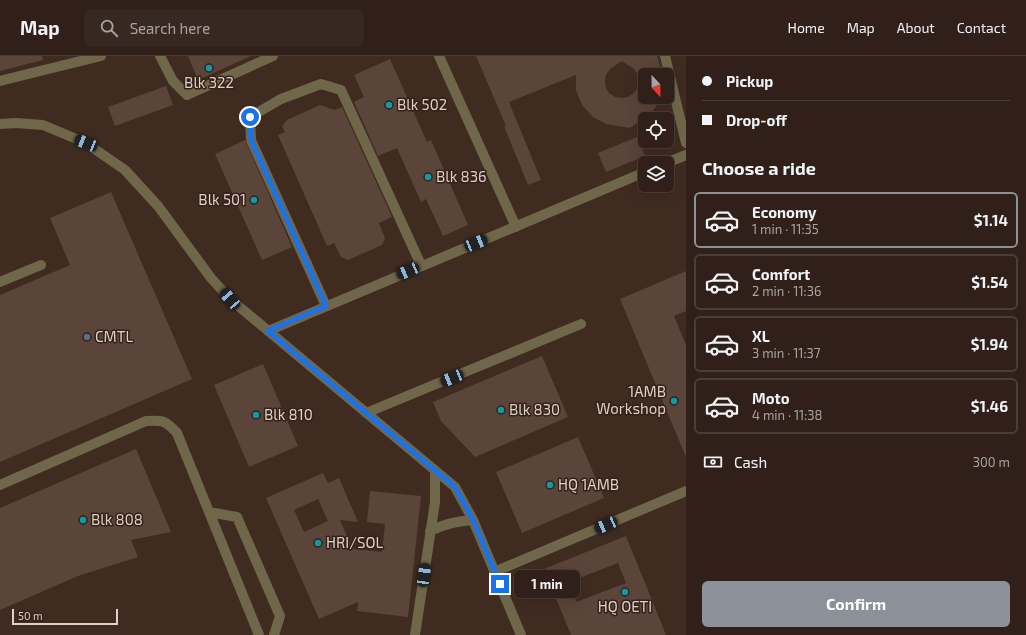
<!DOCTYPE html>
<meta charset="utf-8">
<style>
body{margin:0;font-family:"Exo 2",sans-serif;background:#382822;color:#f1f3f6;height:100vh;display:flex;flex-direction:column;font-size:15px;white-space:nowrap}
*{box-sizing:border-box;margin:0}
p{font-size:13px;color:#a8a3a2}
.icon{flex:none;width:22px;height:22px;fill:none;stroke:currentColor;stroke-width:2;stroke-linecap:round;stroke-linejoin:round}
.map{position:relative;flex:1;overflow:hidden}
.details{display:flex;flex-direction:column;background:#302019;width:340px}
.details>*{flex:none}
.hud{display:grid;align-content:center;height:88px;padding:0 16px;background:#302019}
.needle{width:26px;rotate:158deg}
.buttons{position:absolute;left:638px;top:12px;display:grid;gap:8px}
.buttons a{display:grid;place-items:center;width:36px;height:36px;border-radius:6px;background:#302019;box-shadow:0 4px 16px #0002,0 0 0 1px #4b3e38;font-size:20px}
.scale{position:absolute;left:12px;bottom:10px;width:106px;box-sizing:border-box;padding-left:4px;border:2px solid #ded0ca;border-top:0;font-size:11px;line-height:14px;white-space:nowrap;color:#ded0ca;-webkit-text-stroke:3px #352118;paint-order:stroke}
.end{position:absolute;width:18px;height:18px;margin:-9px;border:5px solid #1a73e8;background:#fff;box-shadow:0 0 0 2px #fff}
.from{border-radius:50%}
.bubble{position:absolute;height:28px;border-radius:6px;background:#302019;box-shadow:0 4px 16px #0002,0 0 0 1px #4b3e38;font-size:13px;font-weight:700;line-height:28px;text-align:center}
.car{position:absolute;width:12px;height:24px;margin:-12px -6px;border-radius:5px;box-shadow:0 0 3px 1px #0007;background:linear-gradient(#222 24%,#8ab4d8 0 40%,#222 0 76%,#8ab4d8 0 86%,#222 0)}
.hud b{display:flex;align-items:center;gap:14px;height:38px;font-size:15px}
.hud b+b{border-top:1px solid #4b3e38}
.hud i{width:10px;height:10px;background:#f1f3f6}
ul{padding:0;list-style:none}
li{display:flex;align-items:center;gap:12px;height:56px;margin:0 8px 6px;padding:0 8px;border:2px solid #4b3e38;border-radius:6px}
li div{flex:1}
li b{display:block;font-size:15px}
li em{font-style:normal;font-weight:700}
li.active{border-color:#8c9099}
li>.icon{width:36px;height:36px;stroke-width:1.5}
h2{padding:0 16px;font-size:18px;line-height:48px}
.pay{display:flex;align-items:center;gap:10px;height:44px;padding:0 16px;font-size:15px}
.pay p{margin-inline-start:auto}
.button{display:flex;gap:8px;margin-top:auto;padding:8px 16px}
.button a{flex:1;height:46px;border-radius:6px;background:#8c9099;color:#fff;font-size:16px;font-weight:700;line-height:46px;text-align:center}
header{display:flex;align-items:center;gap:24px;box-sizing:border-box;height:56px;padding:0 20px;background:#302019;border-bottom:1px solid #4b3e38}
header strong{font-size:19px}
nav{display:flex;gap:22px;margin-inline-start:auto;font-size:14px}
.search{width:280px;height:36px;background:#382822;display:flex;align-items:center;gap:10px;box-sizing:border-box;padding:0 14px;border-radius:6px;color:#a8a3a2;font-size:15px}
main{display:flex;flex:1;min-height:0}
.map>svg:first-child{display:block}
.building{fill:#5b4439;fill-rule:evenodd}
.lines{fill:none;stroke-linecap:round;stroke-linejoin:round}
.minor{stroke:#70674b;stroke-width:10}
.route{stroke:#1a73e8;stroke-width:5}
.culture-dot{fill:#0f9aa8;stroke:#352118;stroke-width:1.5}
.service-dot{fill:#5c6f8a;stroke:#352118;stroke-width:1.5}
.labels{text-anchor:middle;stroke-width:3;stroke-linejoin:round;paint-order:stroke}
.poi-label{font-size:15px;fill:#ded0ca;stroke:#352118;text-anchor:start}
</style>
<header>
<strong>Map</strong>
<div class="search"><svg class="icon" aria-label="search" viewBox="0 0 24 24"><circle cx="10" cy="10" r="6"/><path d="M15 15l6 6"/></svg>Search here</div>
<nav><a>Home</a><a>Map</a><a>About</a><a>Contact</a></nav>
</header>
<main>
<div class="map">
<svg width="686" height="579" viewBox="0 0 686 579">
<rect width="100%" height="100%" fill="#402b21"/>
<path class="building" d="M0,0H42L43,4L0,15Z
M188,0H251L198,24Z
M476,0H657L663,19H638L634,13L622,5L610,13L606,19L605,25L606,32L609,37L615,41L622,42L628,41L634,37L645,21V41H663L652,56L630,72L606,68L593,61L582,49L576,34V19L509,46L541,124L528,129L504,70H506Z
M390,3L427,86L431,84L468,169L443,180L426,143L421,146L397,92L378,100L354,46L364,41L354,19Z
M166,30L173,49L115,70L108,51Z
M320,49L335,54L342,51L392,161L379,167L385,182L382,189L348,204L341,201L334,187L327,190L278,79L285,76L282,70L287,64Z
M637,81L645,100L606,116L598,97Z
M245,84L292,191L262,204L215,98Z
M111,136L192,323L0,406V239L70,209L50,162Z
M686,215V255L674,260L686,289V401L620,243Z
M542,300L568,361L475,401L441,365L433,346Z
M263,308L298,390L249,411L214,329Z
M578,381L604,442L522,477L496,416Z
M136,393L171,476L131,484L138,501L78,520L0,554V452Z
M323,417L328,427L339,422L358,466L340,464L353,493L382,496L385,468L367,466L370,435L421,440L408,561L357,555L358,546L319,563L266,442ZM318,443L328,465L304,476L294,454Z
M626,480L666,579H571L544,513ZM618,507L626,527L576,546L569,526Z"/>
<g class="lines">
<path class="minor" d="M160,0L173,25L187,39L273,0
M439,0L516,171
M665,0L686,87
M0,25L101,0
M0,68L16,67L43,69L86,87L125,114L158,150L211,222L230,243L455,431L473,464L521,579
M666,107L686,99
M0,226L41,209
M326,250L251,84L250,61L281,43L321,28L341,34L421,209
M268,275L645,116
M366,357L581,268
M0,429L146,365C163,364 165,364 177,377L259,579
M209,456L237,461L280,560L274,579
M430,475C444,468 457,465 473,464
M494,516L686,435
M415,579L435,446V415"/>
</g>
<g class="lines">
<path class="route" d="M250,61L251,84L326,250L268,275L455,431L473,464L500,528"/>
</g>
<g class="culture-dot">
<circle cx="209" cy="12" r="4"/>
<circle cx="389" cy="49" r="4"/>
<circle cx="428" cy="121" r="4"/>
<circle cx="254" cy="144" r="4"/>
<circle cx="674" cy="345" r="4"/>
<circle cx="501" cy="354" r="4"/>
<circle cx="256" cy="359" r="4"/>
<circle cx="550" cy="429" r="4"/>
<circle cx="83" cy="464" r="4"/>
<circle cx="318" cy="487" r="4"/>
<circle cx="625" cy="536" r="4"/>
</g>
<circle class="service-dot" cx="87" cy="281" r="4"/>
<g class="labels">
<g class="poi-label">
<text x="209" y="32" text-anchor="middle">Blk 322</text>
<text x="397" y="54">Blk 502</text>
<text x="436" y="126">Blk 836</text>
<text x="246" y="149" text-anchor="end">Blk 501</text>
<text x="95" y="286">CMTL</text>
<text x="666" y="341" text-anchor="end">1AMB<tspan x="666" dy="17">Workshop</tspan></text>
<text x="509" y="359">Blk 830</text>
<text x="264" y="364">Blk 810</text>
<text x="558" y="434">HQ 1AMB</text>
<text x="91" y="469">Blk 808</text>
<text x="326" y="492">HRI/SOL</text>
<text x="625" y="556" text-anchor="middle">HQ OETI</text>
</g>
</g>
</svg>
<div class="buttons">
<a><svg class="needle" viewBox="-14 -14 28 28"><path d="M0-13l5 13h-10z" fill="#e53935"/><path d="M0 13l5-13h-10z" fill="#a8a3a2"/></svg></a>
<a><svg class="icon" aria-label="locate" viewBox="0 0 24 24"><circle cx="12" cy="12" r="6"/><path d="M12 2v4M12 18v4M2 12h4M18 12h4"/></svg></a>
<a><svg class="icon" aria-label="layers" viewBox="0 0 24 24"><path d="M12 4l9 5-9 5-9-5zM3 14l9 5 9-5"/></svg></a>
</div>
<div class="scale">50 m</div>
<i class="end from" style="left:250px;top:61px"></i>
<i class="end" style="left:500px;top:528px"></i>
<div class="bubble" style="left:514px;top:514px;width:66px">1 min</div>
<i class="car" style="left:86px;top:87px;rotate:292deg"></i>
<i class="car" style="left:476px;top:187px;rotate:68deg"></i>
<i class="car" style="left:408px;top:215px;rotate:247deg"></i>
<i class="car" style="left:230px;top:243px;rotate:319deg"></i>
<i class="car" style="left:452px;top:322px;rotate:248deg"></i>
<i class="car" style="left:606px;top:469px;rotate:247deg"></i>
<i class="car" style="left:424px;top:519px;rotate:8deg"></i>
</div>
<section class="details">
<div class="hud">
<b><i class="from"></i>Pickup</b>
<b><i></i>Drop-off</b>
</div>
<h2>Choose a ride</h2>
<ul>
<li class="active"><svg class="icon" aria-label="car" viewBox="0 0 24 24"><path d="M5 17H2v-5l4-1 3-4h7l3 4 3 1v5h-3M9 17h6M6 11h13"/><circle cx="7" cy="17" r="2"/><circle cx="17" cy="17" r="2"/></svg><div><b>Economy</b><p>1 min · 11:35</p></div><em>$1.14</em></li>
<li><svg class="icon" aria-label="car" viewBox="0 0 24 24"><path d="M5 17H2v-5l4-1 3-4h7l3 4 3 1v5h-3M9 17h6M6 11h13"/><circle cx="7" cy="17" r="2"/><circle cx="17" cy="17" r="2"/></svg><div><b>Comfort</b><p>2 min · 11:36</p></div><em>$1.54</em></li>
<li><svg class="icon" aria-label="car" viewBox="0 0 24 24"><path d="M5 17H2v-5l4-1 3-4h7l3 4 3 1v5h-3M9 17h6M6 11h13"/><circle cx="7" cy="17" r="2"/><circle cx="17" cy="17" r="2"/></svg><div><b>XL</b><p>3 min · 11:37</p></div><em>$1.94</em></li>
<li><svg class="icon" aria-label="car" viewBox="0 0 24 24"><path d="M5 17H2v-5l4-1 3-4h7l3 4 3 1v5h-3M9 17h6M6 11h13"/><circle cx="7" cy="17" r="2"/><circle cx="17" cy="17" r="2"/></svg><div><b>Moto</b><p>4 min · 11:38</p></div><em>$1.46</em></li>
</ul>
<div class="pay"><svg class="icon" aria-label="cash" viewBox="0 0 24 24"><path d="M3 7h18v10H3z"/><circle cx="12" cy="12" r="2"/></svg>Cash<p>300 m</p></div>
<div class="button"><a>Confirm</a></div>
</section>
</main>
